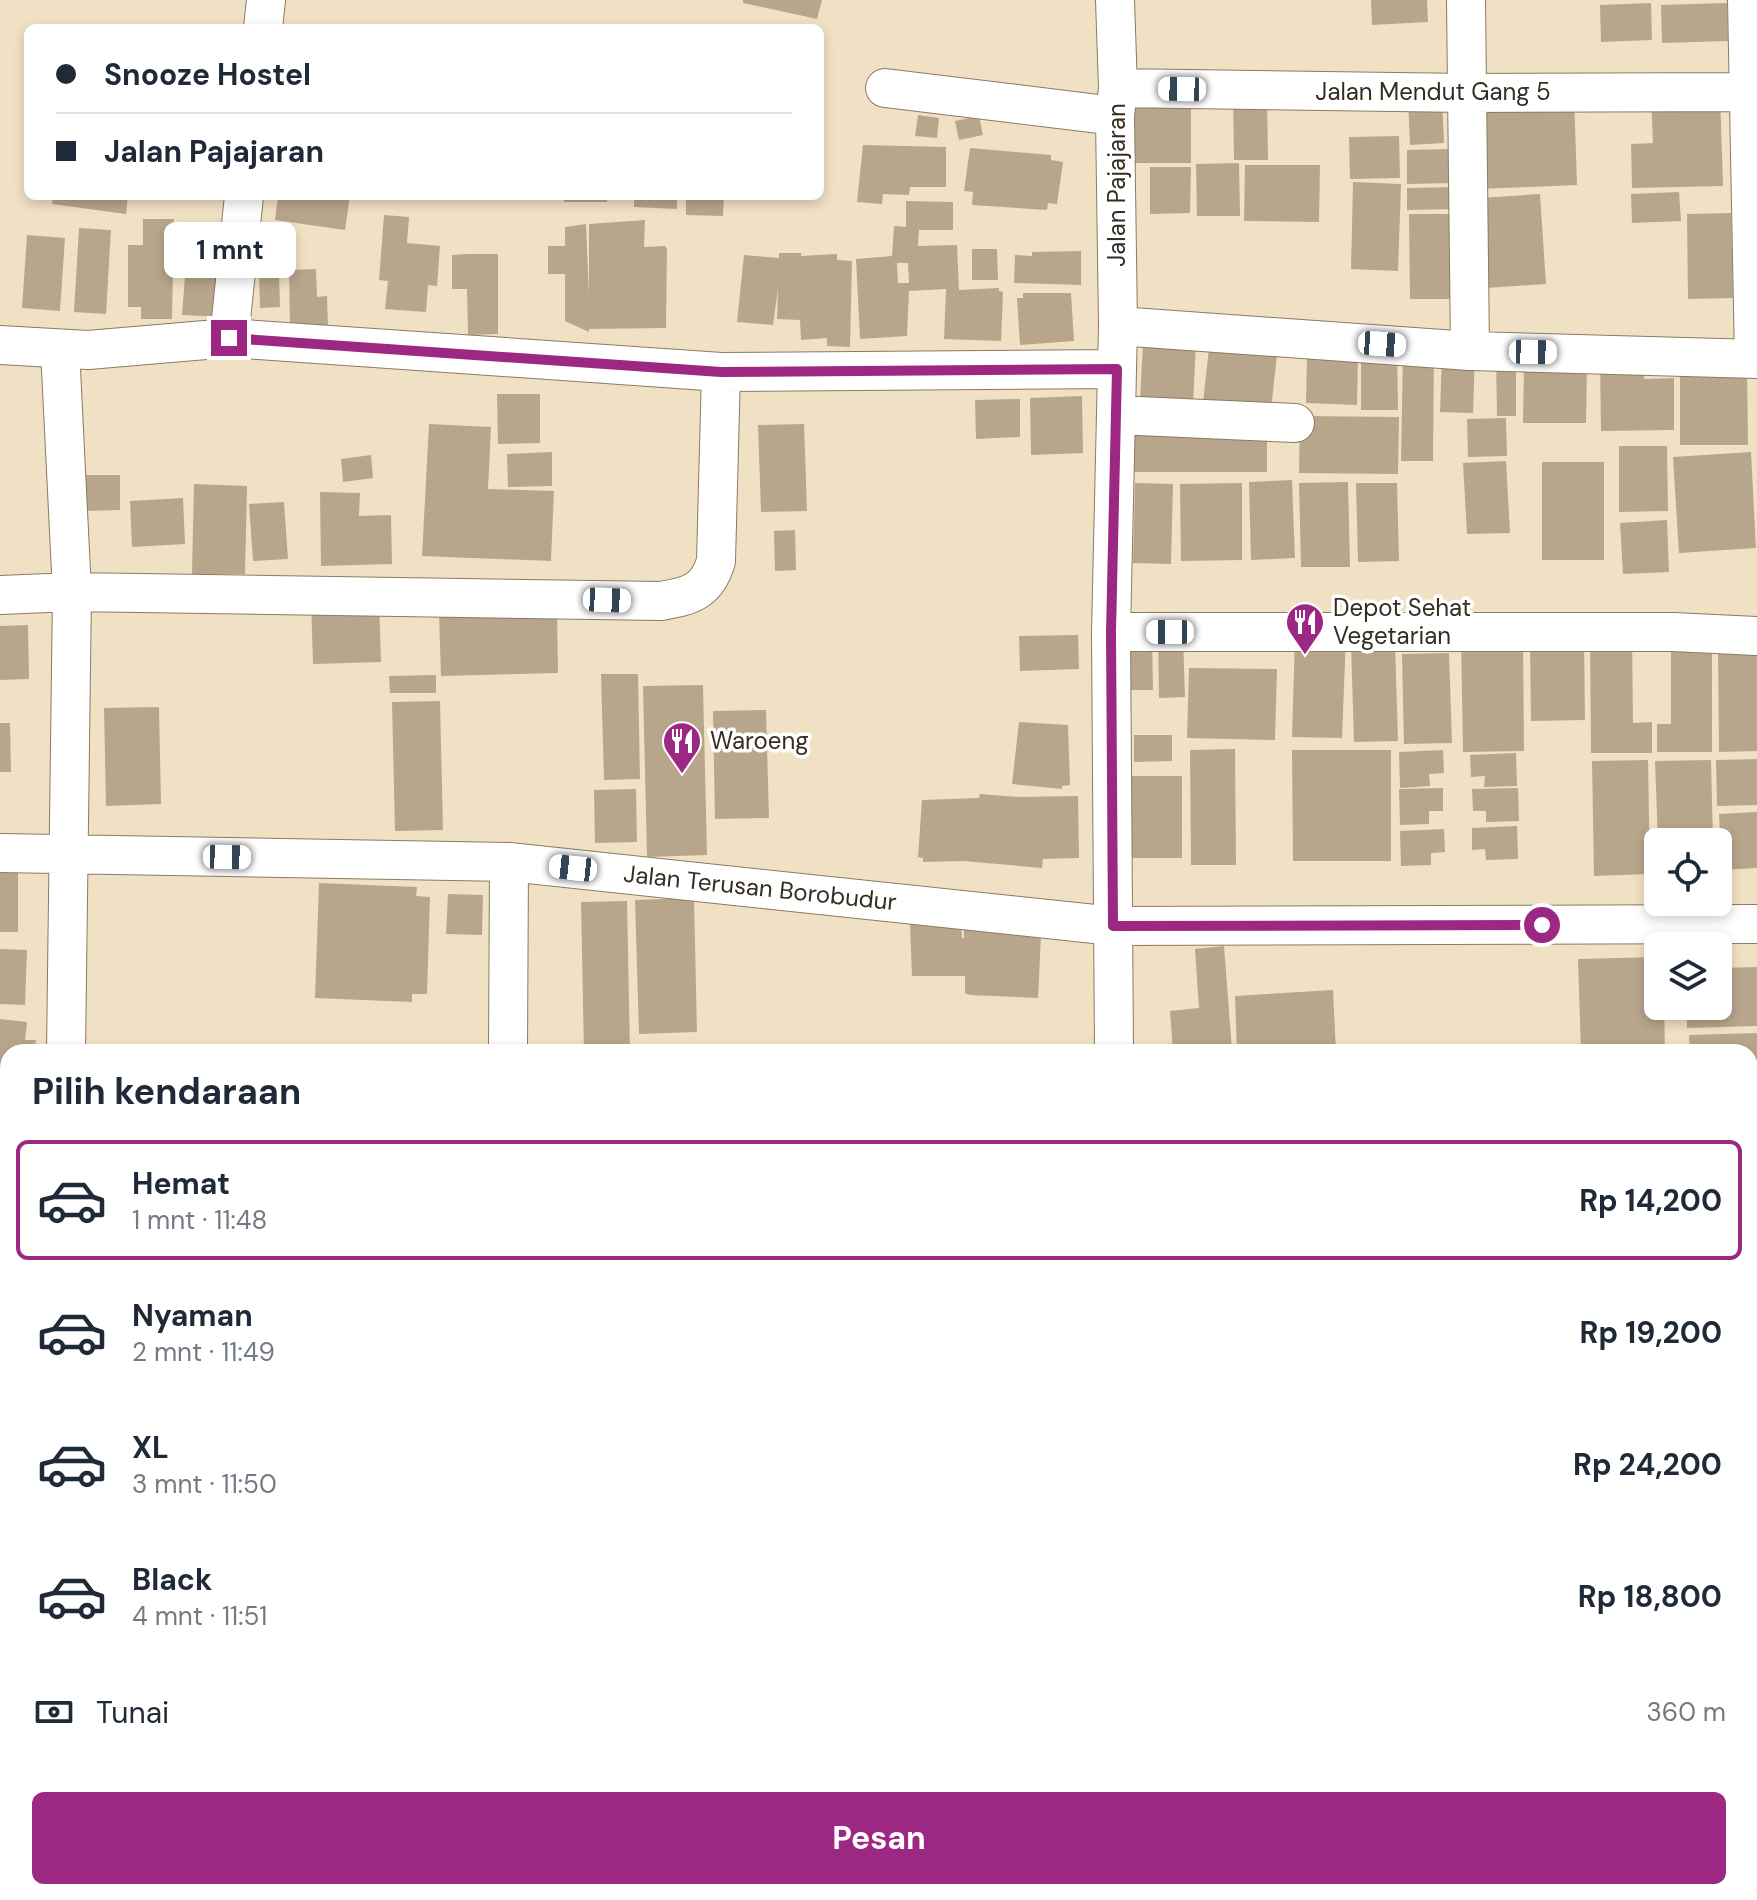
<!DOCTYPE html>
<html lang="id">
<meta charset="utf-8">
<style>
body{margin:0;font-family:"DM Sans",sans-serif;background:#f2f2f3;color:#1f2937;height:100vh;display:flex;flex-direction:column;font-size:30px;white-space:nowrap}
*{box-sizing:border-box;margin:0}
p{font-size:26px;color:#747a83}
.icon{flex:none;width:44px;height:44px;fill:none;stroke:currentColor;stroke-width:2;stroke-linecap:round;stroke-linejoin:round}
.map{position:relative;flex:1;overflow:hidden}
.details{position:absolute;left:0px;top:1044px;width:1758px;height:856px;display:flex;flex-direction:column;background:#fff;border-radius:24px 24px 0 0;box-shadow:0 4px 12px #0003}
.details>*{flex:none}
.hud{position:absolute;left:24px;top:24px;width:800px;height:176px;border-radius:12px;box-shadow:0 4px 12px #0003;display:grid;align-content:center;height:176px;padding:0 32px;background:#fff}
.controls{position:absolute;left:1644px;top:828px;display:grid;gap:16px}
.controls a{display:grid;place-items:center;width:88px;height:88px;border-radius:12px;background:#fff;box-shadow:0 4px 12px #0003;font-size:40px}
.end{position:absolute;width:36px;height:36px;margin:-18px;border:10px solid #9d2883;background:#fff;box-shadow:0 0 0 4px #fff}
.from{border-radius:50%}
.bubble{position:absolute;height:56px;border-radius:12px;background:#fff;box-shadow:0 4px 12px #0003;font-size:26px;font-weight:700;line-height:56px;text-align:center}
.car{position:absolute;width:24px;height:48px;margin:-24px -12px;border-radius:10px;box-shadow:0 0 6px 2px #0007;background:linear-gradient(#fff 24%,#345 0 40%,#fff 0 76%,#345 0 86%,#fff 0)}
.hud b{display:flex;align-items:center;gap:28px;height:76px;font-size:30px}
.hud b+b{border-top:2px solid #e0e1e3}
.hud i{width:20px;height:20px;background:#1f2937}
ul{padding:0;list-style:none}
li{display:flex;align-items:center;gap:24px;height:120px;margin:0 16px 12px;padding:0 16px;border:4px solid transparent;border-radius:12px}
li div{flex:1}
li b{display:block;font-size:30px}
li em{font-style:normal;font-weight:700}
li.current{border-color:#9d2883}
li>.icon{width:72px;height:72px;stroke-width:1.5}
h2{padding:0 32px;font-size:36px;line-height:96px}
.pay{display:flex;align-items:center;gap:20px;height:88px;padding:0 32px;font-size:30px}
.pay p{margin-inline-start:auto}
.primary-button{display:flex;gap:16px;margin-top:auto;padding:16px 32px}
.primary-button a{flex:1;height:92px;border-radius:12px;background:#9d2883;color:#fff;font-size:32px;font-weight:700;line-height:92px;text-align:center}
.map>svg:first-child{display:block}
.building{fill:#b8a68c;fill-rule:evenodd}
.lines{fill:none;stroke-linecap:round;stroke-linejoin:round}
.minor-casing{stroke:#8a7b61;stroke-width:40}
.minor{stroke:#fff;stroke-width:38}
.route{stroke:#9d2883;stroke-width:10}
.labels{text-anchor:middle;stroke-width:7;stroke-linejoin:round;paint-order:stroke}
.street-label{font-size:24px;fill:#332d22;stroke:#fff}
.poi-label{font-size:24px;fill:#332d22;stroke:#fff;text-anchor:start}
</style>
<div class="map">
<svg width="1757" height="1900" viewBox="0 0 1757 1900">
<rect width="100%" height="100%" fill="#f1e1c4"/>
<path class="building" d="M743,0H822L817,19L743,3Z
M1371,0H1427L1428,22L1372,25Z
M1651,3L1652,40L1601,42L1600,5Z
M1727,3L1728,41L1662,43L1661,5Z
M1133,91H1191V163H1134Z
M1233,93H1267L1268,160H1234Z
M1720,94L1723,186L1632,188L1631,144L1653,143L1651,96Z
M1574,95L1577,185L1479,189L1475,100Z
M1442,97L1444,143L1410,145L1408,99Z
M918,115L939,118L937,138L915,136Z
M979,116L983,135L959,140L955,121Z
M1399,136L1400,178L1350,179L1349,137Z
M863,145L946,147V187H910L909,195L883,194L882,204L857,202Z
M970,148L1051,155V160L1063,162L1057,204L1048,203L1047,210L972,205L973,192L964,191Z
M1455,149L1456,183L1407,184V150Z
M1239,163L1240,216H1197L1196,164Z
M1245,165H1320L1319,222L1244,221Z
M1150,167H1191L1190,213L1150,214Z
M1353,182L1401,184L1398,271L1351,269Z
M1457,187L1458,209L1407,210V188Z
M1679,192L1681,221L1632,223L1631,194Z
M1540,194L1546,284L1486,288L1480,198Z
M53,196H128L126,214L52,204Z
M278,196H350L345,230L275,220Z
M564,196H607V202H564Z
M634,196H677V209L634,207Z
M686,196H724L723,216L686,215Z
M906,201L953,202V230H919L918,246L957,245L959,290L999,288V291L1003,292L1001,341L944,339L946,289L909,291L907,336L860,339L856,259L892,256L894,226L906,227ZM897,263H908L909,283H898Z
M1731,213L1733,298L1688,299L1687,214Z
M1409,214H1458L1459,299H1410Z
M384,215L409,217L407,243L440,246L437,286L428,285L426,312L385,309L388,281L379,280Z
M143,219H174L172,319H141V307H128V245H143Z
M645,220L644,247L665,246L667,249L666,328L589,329V332L565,321V274H548V246H565V227L586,224L589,294V224Z
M79,228L111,230L106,314L74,312Z
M27,235L65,238L60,311L22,308Z
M188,239L227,241L221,317L182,315Z
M972,249H997L998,280H972Z
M1081,251V285L1014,283L1015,255L1032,256V252Z
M779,253H801V256L837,254V260L852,261L850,347L827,346V338L801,340L800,320L777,319L778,289L773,325L737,322L744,255L779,258Z
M467,254H498V334L468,335L467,289H452V255Z
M316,269L317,297L327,296L328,327L290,326L289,270Z
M279,272L280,307L260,308L259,273Z
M1023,293H1071L1074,341L1020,345L1017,298H1023Z
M1210,339L1278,346L1271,409L1203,402Z
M1143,342L1196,344L1193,404L1140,402Z
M1361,350H1397L1398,410H1361Z
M1403,351L1434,352L1433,461H1401Z
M1442,354L1475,355L1473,413L1440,412Z
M1307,355L1358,357L1357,405L1306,403Z
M1516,355V416H1497L1496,356Z
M1600,362H1644V379L1674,378V430L1601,431Z
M1747,364L1748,445H1680V365Z
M1524,365H1587L1586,423H1523Z
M497,394H540V443L498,444Z
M1082,396L1083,453L1031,455L1030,398Z
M1020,399V437L976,439L975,400Z
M1300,416L1399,417L1398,474L1299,473Z
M1506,418L1507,456L1468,457L1467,419Z
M429,424L491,427L488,489L554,491L551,561L422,556Z
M804,424L807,511L761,512L758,425Z
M1134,428L1267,429V472H1134Z
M1619,446H1667L1668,511L1619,512Z
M552,452V486L508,487L507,454Z
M1751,452L1756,548L1679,553L1673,457Z
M371,455L373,478L343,482L341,459Z
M1506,461L1510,533L1467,534L1463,463Z
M1542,462H1604V560H1542Z
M82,475H120V510L83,511Z
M1292,480L1295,558L1251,560L1249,482Z
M1348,482L1350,567H1301L1299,483Z
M1135,483L1173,484L1171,564L1133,563Z
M1242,483V560L1181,561L1180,484Z
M1356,483H1397L1399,561L1358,562Z
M194,484L247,486L245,574H192Z
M320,492L360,493L359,516L391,515L392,564L321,566Z
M183,498L185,544L132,547L130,501Z
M284,502L288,559L253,561L249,504Z
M1667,520L1669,572L1623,574L1620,523Z
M795,530L796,570L775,571L774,531Z
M379,599L381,662L313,664L311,601Z
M557,611L558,673L441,676L439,613Z
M28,625L29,679L0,680V626Z
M1078,635L1079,669L1020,671L1019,636Z
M1295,635L1346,637L1342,738L1292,737Z
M1152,636L1153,690H1128L1127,637Z
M1523,636L1524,751L1463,752L1461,637Z
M1632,636L1633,723L1652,722V753H1591L1590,637Z
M1158,637H1183L1185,697L1159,698Z
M1584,640L1585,720L1531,721L1530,641Z
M1671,641H1712V752H1657V724H1671Z
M1395,643L1398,741L1354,742L1351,644Z
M1718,648H1757V751L1719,752Z
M1449,653L1452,743L1404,744L1402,654Z
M1189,668L1277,669L1275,740L1187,738Z
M601,674H638L640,779L604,780Z
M436,675V693H390L389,676Z
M703,685L707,855L647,857L643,686Z
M440,701L443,830L395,831L392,702Z
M159,707L161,804L106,806L104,708Z
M766,710L769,818L715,819L713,711Z
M1019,722L1068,725L1070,785L1062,786V789L1012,784Z
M0,723H10L11,772H0Z
M1134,735H1172V761L1134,762Z
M1235,749L1236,865H1191L1190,750Z
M1292,750H1391V861H1293Z
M1443,750L1444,773L1429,774L1430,786L1400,788L1399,752Z
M1516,753L1517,786L1484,787L1485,776L1471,777L1470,755Z
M1757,759V805L1717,806L1716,760Z
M1648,760L1650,874L1594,876L1592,761Z
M1711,760L1713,842H1658L1655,761Z
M1131,776H1182V858H1132Z
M1443,788V811H1429V824L1400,825L1399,789Z
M1518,788L1519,821L1486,822V811H1473L1472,789Z
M636,789L637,842L595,843L594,790Z
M980,794L1018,797L1078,796L1079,858L1043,859L1042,868L963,861L923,862V858L918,857L922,800L979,798Z
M1757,812V868L1722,870L1719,814Z
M1517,826L1518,859L1486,860L1485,849L1472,850V828Z
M1444,829L1445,852L1431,853V865L1401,866L1400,831Z
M0,869L18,870V932H0Z
M319,883L417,887L416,896L430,897L427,994H412V1002L315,998Z
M448,894L483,895L482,935L446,934Z
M694,898L697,1032L639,1034L635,900Z
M627,901L630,1052H584L581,902Z
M961,923L962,938H964V927L1041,935L1038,998L970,995L965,993V976H912L910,924Z
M1224,946L1232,1050L1173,1052L1170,1011L1199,1008L1195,949Z
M0,949L27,950L25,1005L0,1004Z
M1658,957V1006H1664L1665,1052H1581L1578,959Z
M1757,967V1026L1687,1028V1006H1718V968Z
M1333,990L1336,1052H1237L1235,996Z
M0,1019L27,1022L25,1040H36L34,1052H8V1083L0,1082Z
M1757,1033V1091H1750V1052H1690L1689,1035Z
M1755,1153L1757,1227L1750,1228V1154Z
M0,1237H8V1267H0Z
M0,1294H7V1325H0Z
M1757,1388V1485H1750V1389Z
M0,1481H8V1546L0,1545Z
M110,1892H142L143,1900H110Z
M422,1892H479L480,1900H423Z
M503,1892H548L549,1900H504Z
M775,1892H819V1900H775Z
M852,1892H910V1900H852Z
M1078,1895L1079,1900H971V1897Z"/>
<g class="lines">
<g class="minor-casing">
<path id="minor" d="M1466,0L1470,351
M1747,0L1754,359
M263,28L266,0
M885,88L1115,116
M1118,88L1467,93L1757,92
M1118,326L1470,351L1757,359
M229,338L244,196
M0,345L88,350L229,338L721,372L1117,369
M60,349L72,592L66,1052
M1116,415L1295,423
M0,595L72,592L661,601C690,596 707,592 716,561L721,372
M1111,632H1673L1757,636
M0,853L509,862L1113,926L1757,924
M508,1052L509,862
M1114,1052L1111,632L1118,326L1115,116L1118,88L1115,0
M1750,1271H1757
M0,1465H8
M1750,1508H1757
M0,1759L8,1760
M767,1892V1900
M1112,1892V1900
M27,1900V1892"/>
</g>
<use href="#minor" class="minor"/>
</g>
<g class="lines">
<path class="route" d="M229,338L721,372L1117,369L1111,632L1113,926L1542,925"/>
</g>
<defs>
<g id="restaurant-pin" transform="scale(2)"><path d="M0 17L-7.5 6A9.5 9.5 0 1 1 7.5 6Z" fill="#9d2883" stroke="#fff"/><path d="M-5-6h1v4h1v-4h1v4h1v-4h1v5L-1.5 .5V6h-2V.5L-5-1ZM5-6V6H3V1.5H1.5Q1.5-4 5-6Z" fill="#fff"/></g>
</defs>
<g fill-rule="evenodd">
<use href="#restaurant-pin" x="1305" y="622"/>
<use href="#restaurant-pin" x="682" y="741"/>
</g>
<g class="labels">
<g class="street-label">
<text x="1433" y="100">Jalan Mendut Gang 5</text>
<text transform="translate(1117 185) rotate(-90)" y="8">Jalan Pajajaran</text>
<text transform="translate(760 888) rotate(6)" y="8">Jalan Terusan Borobudur</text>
</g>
<g class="poi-label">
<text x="1333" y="616">Depot Sehat<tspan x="1333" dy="28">Vegetarian</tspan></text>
<text x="710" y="749">Waroeng</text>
</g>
</g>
</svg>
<div class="controls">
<a><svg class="icon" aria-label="locate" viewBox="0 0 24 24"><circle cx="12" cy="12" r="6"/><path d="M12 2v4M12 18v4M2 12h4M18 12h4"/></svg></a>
<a><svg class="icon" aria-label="layers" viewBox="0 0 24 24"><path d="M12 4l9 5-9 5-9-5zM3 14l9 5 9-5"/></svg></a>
</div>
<i class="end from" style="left:1542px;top:925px"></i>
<i class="end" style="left:229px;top:338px"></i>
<div class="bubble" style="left:164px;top:222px;width:132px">1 mnt</div>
<i class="car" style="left:1182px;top:89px;rotate:271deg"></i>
<i class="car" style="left:1382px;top:344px;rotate:94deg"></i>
<i class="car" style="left:1533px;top:352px;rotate:91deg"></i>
<i class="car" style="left:607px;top:600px;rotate:92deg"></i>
<i class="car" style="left:1170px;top:632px;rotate:270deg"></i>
<i class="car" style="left:227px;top:857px;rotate:91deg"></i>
<i class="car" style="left:573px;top:868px;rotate:276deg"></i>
<div class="hud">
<b><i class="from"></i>Snooze Hostel</b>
<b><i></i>Jalan Pajajaran</b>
</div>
<section class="details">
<h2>Pilih kendaraan</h2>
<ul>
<li class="current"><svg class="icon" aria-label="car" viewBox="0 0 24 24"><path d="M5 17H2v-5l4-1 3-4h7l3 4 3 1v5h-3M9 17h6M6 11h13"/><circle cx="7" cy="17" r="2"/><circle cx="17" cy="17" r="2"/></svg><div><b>Hemat</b><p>1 mnt · 11:48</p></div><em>Rp 14,200</em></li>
<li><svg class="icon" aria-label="car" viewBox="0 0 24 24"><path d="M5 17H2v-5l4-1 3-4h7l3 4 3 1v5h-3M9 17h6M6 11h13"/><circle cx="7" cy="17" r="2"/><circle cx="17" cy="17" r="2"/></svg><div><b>Nyaman</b><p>2 mnt · 11:49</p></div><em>Rp 19,200</em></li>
<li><svg class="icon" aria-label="car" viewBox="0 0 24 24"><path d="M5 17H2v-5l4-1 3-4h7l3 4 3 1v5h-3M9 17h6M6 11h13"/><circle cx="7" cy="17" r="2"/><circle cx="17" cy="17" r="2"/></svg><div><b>XL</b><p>3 mnt · 11:50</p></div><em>Rp 24,200</em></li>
<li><svg class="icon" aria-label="car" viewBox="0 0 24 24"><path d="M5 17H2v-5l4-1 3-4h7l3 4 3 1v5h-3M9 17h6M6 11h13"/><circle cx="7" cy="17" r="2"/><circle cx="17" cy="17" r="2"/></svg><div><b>Black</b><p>4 mnt · 11:51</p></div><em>Rp 18,800</em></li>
</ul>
<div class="pay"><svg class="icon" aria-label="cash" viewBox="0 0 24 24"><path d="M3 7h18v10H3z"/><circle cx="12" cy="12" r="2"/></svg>Tunai<p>360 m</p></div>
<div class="primary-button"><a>Pesan</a></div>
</section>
</div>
